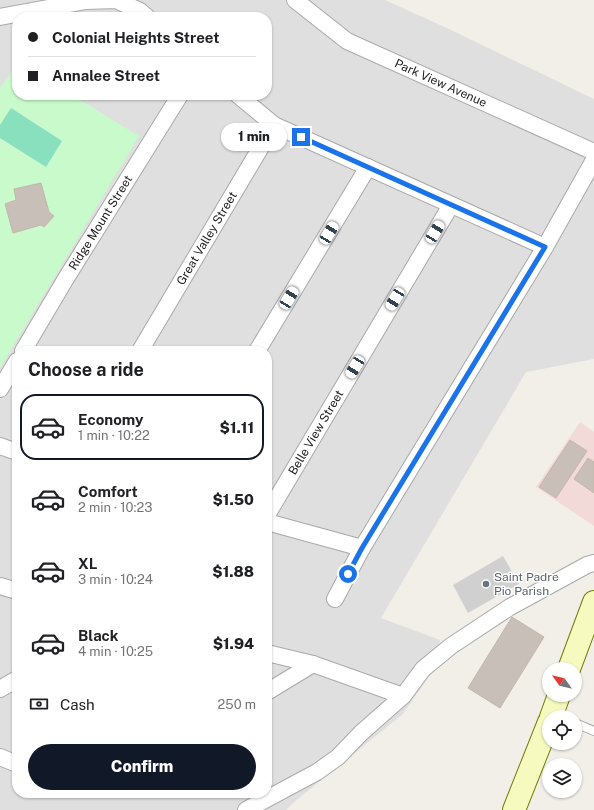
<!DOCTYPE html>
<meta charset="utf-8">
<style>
body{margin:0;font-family:"Public Sans",sans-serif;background:#f6f6f6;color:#202124;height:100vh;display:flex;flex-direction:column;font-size:15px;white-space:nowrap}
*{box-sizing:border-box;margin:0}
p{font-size:13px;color:#757577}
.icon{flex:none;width:22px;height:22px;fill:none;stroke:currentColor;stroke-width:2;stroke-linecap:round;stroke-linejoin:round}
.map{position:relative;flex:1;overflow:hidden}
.details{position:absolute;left:12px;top:346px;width:260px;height:452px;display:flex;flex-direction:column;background:#fff;border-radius:16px;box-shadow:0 1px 3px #0004}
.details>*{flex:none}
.top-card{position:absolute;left:12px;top:12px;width:260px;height:88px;border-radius:16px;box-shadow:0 1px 3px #0004;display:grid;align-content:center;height:88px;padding:0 16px;background:#fff}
.needle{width:26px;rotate:304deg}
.fabs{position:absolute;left:542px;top:662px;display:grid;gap:8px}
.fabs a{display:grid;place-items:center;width:40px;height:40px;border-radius:50%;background:#fff;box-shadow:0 1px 3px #0004;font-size:20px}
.end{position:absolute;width:18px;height:18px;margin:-9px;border:5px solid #1a73e8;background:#fff;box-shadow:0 0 0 2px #fff}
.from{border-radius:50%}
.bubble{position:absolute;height:28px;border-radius:14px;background:#fff;box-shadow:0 1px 3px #0004;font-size:13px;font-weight:800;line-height:28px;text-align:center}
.car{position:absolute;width:12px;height:24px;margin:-12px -6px;border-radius:5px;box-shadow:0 0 3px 1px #0007;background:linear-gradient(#fff 24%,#345 0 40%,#fff 0 76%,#345 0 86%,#fff 0)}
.top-card b{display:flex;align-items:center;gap:14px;height:38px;font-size:15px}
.top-card b+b{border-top:1px solid #e0e0e0}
.top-card i{width:10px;height:10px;background:#202124}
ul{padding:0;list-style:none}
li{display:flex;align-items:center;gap:12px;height:66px;margin:0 8px 6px;padding:0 8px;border:2px solid transparent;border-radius:16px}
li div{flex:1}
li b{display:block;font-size:15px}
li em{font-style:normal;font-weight:800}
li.current{border-color:#111827}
li>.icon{width:36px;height:36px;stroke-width:1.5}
h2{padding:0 16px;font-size:18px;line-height:48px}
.pay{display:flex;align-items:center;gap:10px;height:44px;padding:0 16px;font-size:15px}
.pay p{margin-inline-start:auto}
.button{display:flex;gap:8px;margin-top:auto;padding:8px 16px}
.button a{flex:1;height:46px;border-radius:24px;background:#111827;color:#fff;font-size:16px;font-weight:800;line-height:46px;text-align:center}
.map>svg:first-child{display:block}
.residential{fill:#e0dfdf;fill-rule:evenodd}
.commercial{fill:#f2dad9}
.religious{fill:#d0d0d0}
.park{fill:#c8facc}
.pitch{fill:#88e0be}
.building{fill:#c7bfb8;stroke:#c4b6ab}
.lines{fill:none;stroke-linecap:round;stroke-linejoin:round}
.service-casing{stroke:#a9a9a9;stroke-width:10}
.minor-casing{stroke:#a9a9a9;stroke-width:18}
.secondary-casing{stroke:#707d05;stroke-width:24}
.service{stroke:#fff;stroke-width:8}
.minor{stroke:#fff;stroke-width:16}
.secondary{stroke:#f7fabf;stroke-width:22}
.route{stroke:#1a73e8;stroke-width:5}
.worship-dot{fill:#6b7280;stroke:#fff;stroke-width:1.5}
.labels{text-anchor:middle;stroke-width:3;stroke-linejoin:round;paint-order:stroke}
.street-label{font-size:12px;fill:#222;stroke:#fff}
.worship-label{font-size:12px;fill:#5b616d;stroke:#fff;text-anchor:start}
</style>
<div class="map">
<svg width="594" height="810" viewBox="0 0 594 810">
<rect width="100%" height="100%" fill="#f2efe9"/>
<path class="residential" d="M0,0H385L449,29L594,99V359L526,372L381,618L440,640L432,672L403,714L293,803L286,810H0ZM17,17H267V95H17ZM17,351H267V793H17Z"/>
<path class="commercial" d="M580,422L594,432V526L536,487Z"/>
<path class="religious" d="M503,556L519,584L468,613L453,585Z"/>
<path class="park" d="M17,65V95H72L139,136L0,368V88Z"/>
<path class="pitch" d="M11,108L62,141L46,167L0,138V125Z"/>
<path class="building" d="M41,183L49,212L54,216L44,227L41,225L13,233L5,204L16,200L14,189Z
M570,440L587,451L556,498L539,487Z
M588,458L594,462V493L574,479Z
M512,617L544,637L500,708L468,688Z"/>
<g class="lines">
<g class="service-casing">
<path id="service" d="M575,723L594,731"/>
</g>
<g class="minor-casing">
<g id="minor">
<path id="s1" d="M295,0L347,41L594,152"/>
<path d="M0,17L86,1L116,0L140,11L147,17"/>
<path d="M238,95L274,125L545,247"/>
<path id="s2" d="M23,351L65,280L180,95"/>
<path id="s3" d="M140,351L274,125"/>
<path d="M257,351L368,167"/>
<path d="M0,389L17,361"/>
<path d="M0,446L17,452"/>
<path id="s4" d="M267,515L451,205"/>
<path d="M267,522L362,548"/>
<path d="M0,586L17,591"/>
<path d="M335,599L362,548L545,247L594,160"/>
<path d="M267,653L313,664L403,696"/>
<path d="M0,689L17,679"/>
<path d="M267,692L313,664"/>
<path d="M0,757L17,764"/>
<path d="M246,810L317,772L338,757L361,733L403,696L423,669L451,646L510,607L587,565L594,563"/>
</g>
</g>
<g class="secondary-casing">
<path id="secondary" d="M569,669L594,602
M551,717L559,695
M514,810L549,722"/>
</g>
<use href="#service" class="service"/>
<use href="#minor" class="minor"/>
<use href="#secondary" class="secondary"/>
</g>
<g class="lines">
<path class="route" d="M301,137L545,247L362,548L348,574"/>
</g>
<circle class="worship-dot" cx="486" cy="584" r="4"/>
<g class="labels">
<g class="street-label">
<text dy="4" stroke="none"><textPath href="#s1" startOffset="169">Park View Avenue</textPath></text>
<text dy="4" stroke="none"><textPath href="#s2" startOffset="150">Ridge Mount Street</textPath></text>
<text dy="4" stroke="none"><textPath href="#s3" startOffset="131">Great Valley Street</textPath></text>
<text dy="4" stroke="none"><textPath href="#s4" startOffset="96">Belle View Street</textPath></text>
</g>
<g class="worship-label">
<text x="494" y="581">Saint Padre<tspan x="494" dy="14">Pio Parish</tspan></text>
</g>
</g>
</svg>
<div class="fabs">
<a><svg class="needle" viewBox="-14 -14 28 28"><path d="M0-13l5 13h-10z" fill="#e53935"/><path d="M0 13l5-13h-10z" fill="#757577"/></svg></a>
<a><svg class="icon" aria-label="locate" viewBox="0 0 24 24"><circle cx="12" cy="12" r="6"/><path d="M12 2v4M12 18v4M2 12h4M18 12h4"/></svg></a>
<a><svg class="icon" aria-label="layers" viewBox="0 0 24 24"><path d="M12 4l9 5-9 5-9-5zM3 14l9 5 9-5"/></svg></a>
</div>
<i class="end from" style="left:348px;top:574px"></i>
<i class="end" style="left:301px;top:137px"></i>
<div class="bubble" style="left:221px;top:123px;width:66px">1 min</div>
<i class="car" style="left:435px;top:232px;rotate:31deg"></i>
<i class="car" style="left:329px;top:233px;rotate:31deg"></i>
<i class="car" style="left:289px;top:298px;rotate:31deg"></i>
<i class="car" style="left:395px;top:299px;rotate:211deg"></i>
<i class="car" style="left:355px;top:367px;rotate:211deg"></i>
<div class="top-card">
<b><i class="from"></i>Colonial Heights Street</b>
<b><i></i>Annalee Street</b>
</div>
<section class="details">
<h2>Choose a ride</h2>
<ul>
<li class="current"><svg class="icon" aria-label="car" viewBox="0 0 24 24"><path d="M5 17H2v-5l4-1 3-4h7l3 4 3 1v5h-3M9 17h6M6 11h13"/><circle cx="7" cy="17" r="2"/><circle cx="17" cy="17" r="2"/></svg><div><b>Economy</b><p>1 min · 10:22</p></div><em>$1.11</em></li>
<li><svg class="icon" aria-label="car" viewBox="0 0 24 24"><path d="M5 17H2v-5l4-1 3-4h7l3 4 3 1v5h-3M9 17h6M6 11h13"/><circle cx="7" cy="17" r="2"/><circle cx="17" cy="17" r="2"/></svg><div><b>Comfort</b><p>2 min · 10:23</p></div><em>$1.50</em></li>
<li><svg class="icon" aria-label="car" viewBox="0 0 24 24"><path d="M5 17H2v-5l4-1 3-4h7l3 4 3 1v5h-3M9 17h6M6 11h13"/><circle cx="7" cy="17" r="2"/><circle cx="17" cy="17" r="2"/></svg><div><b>XL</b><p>3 min · 10:24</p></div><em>$1.88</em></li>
<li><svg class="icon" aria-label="car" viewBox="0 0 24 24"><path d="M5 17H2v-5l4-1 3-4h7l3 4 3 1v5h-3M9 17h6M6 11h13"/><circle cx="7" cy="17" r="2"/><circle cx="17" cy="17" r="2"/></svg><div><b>Black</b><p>4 min · 10:25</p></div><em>$1.94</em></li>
</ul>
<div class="pay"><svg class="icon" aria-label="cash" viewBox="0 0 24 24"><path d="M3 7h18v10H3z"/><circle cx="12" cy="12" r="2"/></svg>Cash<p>250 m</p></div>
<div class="button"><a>Confirm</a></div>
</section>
</div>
